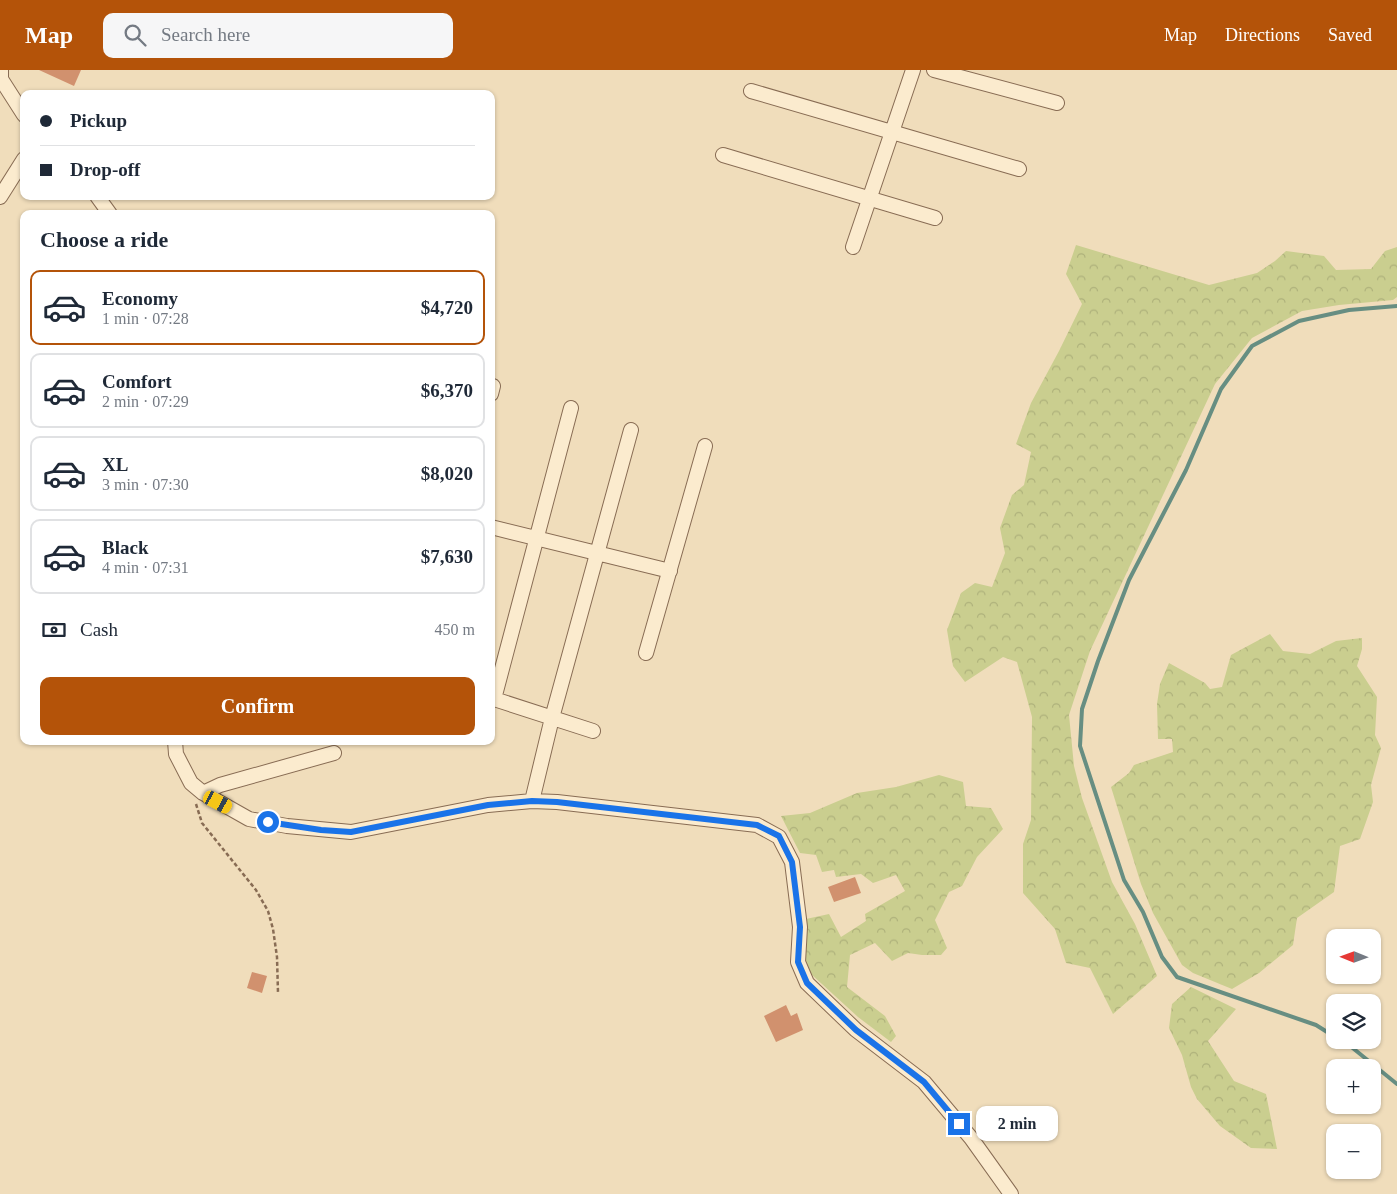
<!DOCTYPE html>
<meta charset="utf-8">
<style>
body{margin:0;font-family:"Times New Roman",serif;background:#f6f6f7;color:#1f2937;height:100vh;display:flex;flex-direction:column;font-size:19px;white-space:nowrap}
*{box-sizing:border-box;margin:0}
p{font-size:16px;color:#747a83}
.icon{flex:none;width:28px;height:28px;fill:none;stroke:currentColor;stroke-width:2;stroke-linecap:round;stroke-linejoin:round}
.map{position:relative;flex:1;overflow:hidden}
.sheet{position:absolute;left:20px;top:140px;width:475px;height:535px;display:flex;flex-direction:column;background:#fff;border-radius:10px;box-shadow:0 1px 4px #0004}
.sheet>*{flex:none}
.guide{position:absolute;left:20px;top:20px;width:475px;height:110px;border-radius:10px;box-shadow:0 1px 4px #0004;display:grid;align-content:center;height:110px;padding:0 20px;background:#fff}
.needle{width:32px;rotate:271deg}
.tools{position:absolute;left:1326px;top:859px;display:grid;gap:10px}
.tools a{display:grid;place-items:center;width:55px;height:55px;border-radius:10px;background:#fff;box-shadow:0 1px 4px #0004;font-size:25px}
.end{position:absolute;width:22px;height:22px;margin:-11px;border:6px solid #1a73e8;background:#fff;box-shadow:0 0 0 2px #fff}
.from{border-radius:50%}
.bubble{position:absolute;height:35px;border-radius:10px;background:#fff;box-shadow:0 1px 4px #0004;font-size:16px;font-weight:600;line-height:35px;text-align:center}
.car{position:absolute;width:15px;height:30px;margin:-15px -8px;border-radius:6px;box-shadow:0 0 4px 1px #0007;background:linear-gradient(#f5c518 24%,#345 0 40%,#f5c518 0 76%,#345 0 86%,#f5c518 0)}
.guide b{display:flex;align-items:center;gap:18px;height:48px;font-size:19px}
.guide b+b{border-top:1px solid #e0e1e3}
.guide i{width:12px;height:12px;background:#1f2937}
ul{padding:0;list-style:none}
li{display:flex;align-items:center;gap:15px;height:75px;margin:0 10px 8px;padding:0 10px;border:2px solid #e0e1e3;border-radius:10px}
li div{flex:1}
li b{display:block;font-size:19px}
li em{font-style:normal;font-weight:600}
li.active{border-color:#b45309}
li>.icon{width:45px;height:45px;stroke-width:1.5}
h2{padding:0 20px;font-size:22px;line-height:60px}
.pay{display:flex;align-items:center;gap:12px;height:55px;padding:0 20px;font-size:19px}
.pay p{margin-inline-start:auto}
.button{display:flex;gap:10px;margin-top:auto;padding:10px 20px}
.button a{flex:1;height:58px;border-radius:10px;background:#b45309;color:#fff;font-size:20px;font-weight:600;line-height:58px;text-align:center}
header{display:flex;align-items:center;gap:30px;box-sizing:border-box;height:70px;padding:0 25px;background:#b45309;color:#fff}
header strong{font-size:24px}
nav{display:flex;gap:28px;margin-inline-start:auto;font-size:18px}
.search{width:350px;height:45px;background:#f6f6f7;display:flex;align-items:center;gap:12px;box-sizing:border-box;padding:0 18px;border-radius:10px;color:#747a83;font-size:19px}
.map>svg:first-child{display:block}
.forest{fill:url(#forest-crowns)}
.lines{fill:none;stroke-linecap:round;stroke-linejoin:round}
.stream{stroke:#678e82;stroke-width:4}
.building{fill:#d1916e}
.street-casing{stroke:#886c54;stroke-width:16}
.path{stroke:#886c54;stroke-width:2.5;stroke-dasharray:4 2.5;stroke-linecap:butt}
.street{stroke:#fbebce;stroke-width:14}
.route{stroke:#1a73e8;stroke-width:6}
</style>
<header>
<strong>Map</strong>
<div class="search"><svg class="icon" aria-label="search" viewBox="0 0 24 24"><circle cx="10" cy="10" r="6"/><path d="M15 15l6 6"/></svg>Search here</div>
<nav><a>Map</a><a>Directions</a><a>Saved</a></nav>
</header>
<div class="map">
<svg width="1397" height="1124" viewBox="0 0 1397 1124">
<defs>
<pattern id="forest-crowns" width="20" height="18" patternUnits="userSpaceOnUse" patternTransform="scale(1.25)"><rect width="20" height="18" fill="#cace8f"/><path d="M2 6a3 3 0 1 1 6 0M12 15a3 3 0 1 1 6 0" fill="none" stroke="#aeb17b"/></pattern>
</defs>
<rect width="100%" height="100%" fill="#f0ddbb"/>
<path class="forest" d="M1076,175L1209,215L1257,203L1275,191L1286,181L1324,186L1336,200L1371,199L1385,181L1397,177V227L1393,230L1339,235L1302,241L1252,268L1215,314L1090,581L1069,645L1074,696L1082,728L1112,812L1135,854L1157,906L1113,944L1090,898L1066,893L1055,859L1023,823V774L1031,750L1032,647L1017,592L1003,587L965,612L953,596L947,560L961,523L975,513L992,517L1005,483L1000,458L1012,425L1024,415L1031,382L1016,374L1031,333L1059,281L1082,234L1066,204Z
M1270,564L1283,581L1310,584L1336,571L1362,568V579L1357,596L1377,627L1375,665L1381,678L1371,715L1373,732L1360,769L1340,776L1334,822L1297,848L1293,875L1259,903L1232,919L1193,903L1182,895L1153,843L1141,814L1111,717L1129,703L1134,695L1173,682L1172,669H1158L1157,634L1160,614L1169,593L1205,613L1210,619L1222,617L1231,585Z
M939,705L963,712L966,736L991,738L1003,759L977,787L962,816L949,822L935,850L947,878L941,885H922L908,883L892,891L875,873L850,885L847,917L885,946L896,966L891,972L858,947L811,904L803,882L806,849L829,844L841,867L866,851L865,844L905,821L896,805L873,813L861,804L836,807L834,800L822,802L816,785L800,783L781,746L810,743L857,723L896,717Z
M1191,917L1236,939L1208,971L1234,1011L1266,1024L1277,1079L1251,1078L1220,1056L1197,1029L1191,1017L1182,985L1169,958L1172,934Z"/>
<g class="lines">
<path class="stream" d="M1335,967L1316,955L1177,907L1162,887L1143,842L1124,810L1080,676L1082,639L1098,591L1129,510L1186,400L1221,319L1252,276L1299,251L1349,240L1397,236
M1340,970L1349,975L1397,1014"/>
</g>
<path class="building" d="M39,0H81L74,16Z
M855,807L861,823L834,832L828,817Z
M252,902L267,906L262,923L247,918Z
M786,935L791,946L797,943L803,960L776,972L764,946Z"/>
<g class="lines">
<g class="street-casing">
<path id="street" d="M1,0V9L24,45
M934,0L1057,33
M751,21L1019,99
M723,85L935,148
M97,126L110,144
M0,127L24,89
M853,177L913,0
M491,324L493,316
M571,338L494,629L593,661
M491,457L670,501
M646,583L705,376
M175,671L176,684L191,713L203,723L249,749L287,756L351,762L488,735L532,731L557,732L757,755L779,767L792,792L800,857L798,892L807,913L856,960L924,1012L971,1068L1011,1124
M203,723L220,715L334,683
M532,731L552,648L631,360"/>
</g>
<path class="path" d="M196,734L202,753L256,820L268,841L273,859L277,887L278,923"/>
<use href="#street" class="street"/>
</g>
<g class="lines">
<path class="route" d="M268,752L321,760L351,762L488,735L532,731L557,732L757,755L779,766L792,792L800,857L798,892L807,913L856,960L924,1012L959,1054"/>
</g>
</svg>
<div class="tools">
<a><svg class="needle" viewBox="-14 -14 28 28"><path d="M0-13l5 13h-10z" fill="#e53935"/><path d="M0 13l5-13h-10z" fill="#747a83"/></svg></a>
<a><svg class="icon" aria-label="layers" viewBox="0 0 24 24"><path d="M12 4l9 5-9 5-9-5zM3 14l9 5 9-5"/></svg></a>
<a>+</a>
<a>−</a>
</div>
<i class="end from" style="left:268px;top:752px"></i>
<i class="end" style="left:959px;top:1054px"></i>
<div class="bubble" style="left:976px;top:1036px;width:82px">2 min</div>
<i class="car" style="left:218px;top:732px;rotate:118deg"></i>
<div class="guide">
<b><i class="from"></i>Pickup</b>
<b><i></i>Drop-off</b>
</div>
<section class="sheet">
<h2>Choose a ride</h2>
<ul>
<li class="active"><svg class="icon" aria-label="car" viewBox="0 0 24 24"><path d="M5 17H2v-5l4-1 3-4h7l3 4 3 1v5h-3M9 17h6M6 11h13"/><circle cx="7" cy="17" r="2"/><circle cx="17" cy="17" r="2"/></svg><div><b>Economy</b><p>1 min · 07:28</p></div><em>$4,720</em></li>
<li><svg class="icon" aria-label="car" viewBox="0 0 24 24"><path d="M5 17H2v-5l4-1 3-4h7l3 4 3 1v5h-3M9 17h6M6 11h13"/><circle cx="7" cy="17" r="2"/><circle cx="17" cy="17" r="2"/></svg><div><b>Comfort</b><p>2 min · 07:29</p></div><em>$6,370</em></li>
<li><svg class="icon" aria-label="car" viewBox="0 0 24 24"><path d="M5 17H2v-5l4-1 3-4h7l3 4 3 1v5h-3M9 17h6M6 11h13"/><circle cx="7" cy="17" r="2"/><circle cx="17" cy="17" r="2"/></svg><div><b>XL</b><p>3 min · 07:30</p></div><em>$8,020</em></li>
<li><svg class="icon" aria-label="car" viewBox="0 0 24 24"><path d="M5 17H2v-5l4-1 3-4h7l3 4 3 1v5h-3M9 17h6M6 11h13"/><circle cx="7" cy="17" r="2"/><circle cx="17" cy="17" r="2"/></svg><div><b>Black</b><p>4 min · 07:31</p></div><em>$7,630</em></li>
</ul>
<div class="pay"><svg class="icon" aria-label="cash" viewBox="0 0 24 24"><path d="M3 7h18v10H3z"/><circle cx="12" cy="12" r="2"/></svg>Cash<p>450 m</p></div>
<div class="button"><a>Confirm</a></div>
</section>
</div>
